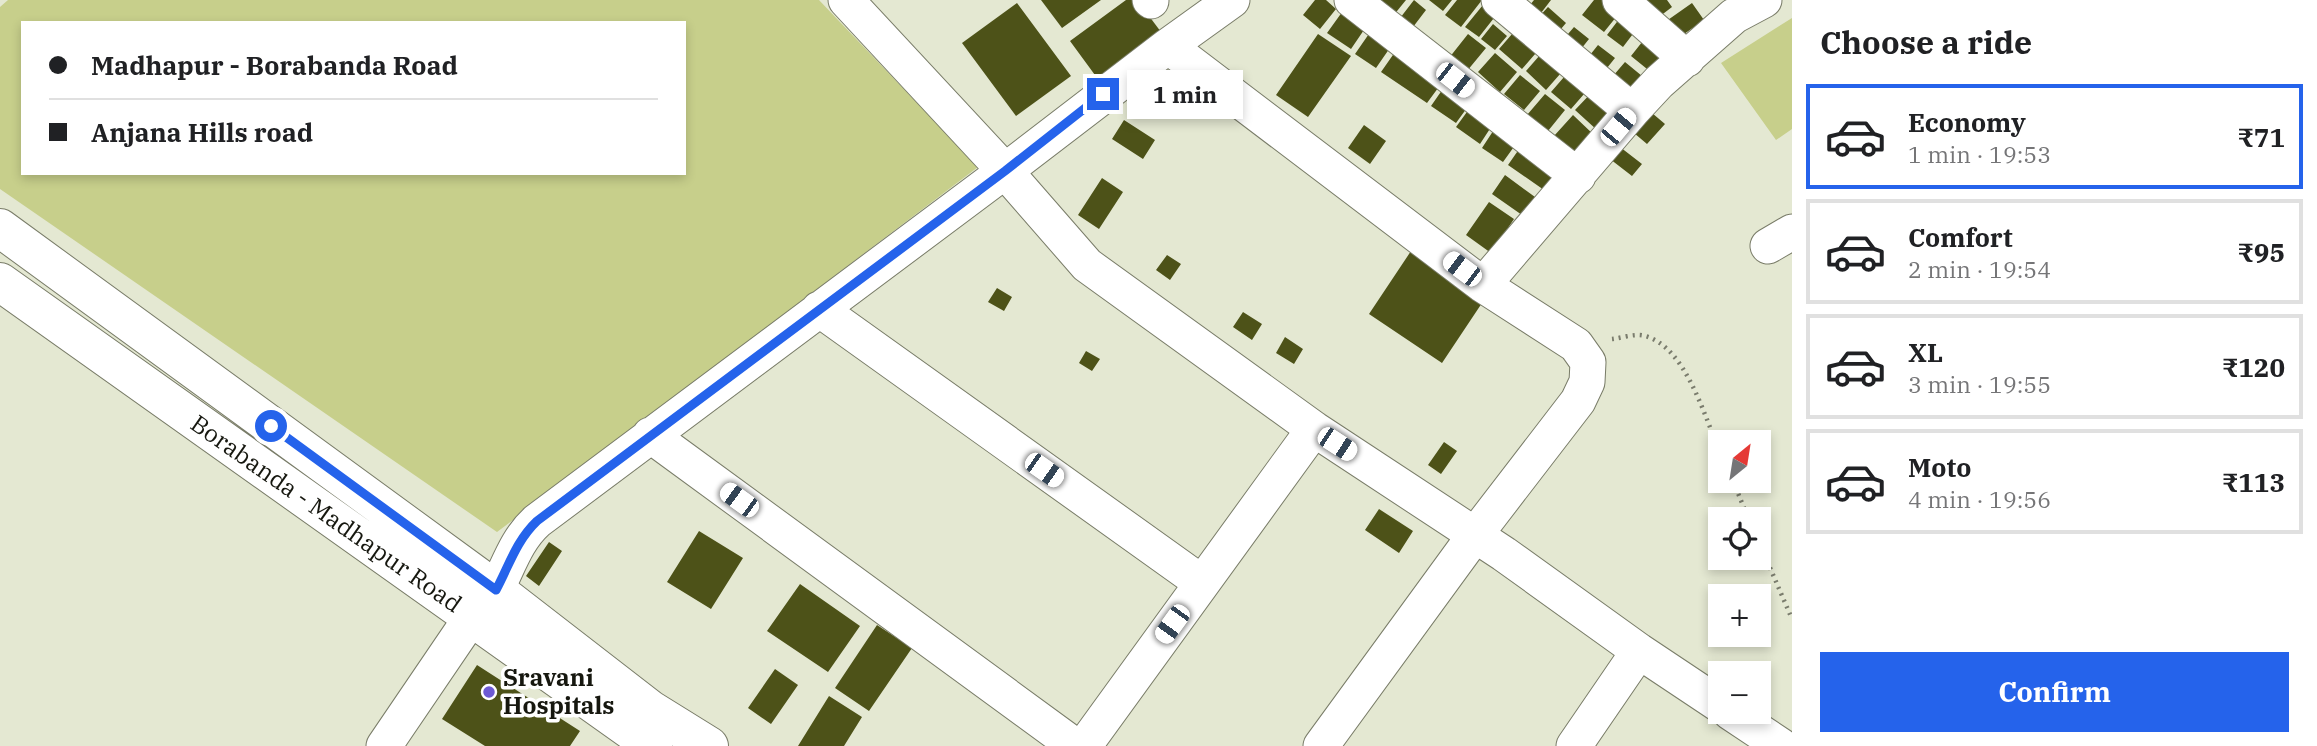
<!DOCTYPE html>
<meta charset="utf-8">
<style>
body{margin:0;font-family:"IBM Plex Serif",serif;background:#f2f2f2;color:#202124;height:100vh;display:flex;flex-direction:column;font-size:26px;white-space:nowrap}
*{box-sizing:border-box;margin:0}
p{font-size:23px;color:#757577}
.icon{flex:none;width:38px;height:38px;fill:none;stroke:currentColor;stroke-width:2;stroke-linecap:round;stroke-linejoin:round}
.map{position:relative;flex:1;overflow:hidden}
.sheet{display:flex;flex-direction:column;background:#fff;width:525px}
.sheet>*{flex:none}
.banner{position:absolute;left:21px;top:21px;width:665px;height:154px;border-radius:0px;box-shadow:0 4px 10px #0003;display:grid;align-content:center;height:154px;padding:0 28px;background:#fff}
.needle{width:46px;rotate:30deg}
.controls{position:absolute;left:1708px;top:430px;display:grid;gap:14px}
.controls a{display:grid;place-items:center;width:63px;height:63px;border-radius:0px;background:#fff;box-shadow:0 4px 10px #0003;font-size:35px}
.end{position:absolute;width:32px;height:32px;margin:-16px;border:9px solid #2563eb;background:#fff;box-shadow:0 0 0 4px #fff}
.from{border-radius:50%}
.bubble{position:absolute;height:49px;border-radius:0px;background:#fff;box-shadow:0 4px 10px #0003;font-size:23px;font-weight:800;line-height:49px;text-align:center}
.car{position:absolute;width:21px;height:42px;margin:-21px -10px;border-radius:9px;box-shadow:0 0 5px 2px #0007;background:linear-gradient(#fff 24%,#345 0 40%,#fff 0 76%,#345 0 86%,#fff 0)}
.banner b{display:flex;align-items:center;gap:24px;height:66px;font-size:26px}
.banner b+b{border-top:2px solid #e0e0e0}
.banner i{width:18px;height:18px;background:#202124}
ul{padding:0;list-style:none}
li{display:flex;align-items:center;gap:21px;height:105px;margin:0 14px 10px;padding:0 14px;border:4px solid #e0e0e0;border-radius:0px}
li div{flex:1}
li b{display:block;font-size:26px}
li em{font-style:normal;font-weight:800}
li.selected{border-color:#2563eb}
li>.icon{width:63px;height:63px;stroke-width:1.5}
h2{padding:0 28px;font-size:32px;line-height:84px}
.cta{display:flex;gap:14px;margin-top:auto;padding:14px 28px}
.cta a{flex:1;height:80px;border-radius:0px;background:#2563eb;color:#fff;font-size:28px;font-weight:800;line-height:80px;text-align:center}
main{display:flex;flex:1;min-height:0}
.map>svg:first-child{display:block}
.green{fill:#c7cf8b;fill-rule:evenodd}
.building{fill:#4d5218}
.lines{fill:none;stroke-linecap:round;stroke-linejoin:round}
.minor-casing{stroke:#797c68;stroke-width:37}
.tertiary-casing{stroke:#797c68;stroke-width:40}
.path{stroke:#7a7c6d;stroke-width:4.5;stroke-dasharray:2 5;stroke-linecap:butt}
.minor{stroke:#fff;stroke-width:35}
.tertiary{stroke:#fff;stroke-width:38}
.route{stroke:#2563eb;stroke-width:9}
.poi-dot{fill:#6d5ad4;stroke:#fff;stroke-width:2.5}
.labels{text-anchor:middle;stroke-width:7;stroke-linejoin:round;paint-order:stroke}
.street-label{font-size:24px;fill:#16170f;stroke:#fff}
.poi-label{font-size:24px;font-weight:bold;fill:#16170f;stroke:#fff;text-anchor:start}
</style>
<main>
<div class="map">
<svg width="1792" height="746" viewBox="0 0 1792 746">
<rect width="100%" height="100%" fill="#e4e8d2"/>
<path class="green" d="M8,0H819L978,167L497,532L0,189V7ZM23,23H684V173H23Z
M1792,18V129L1776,140L1721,63Z"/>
<path class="building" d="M1041,0H1101L1062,28Z
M1126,0H1137L1170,44L1103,86L1070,41Z
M1315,0H1326L1336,9L1320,29L1303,15Z
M1373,0H1406L1393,16Z
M1414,0L1426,10L1410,31L1397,22Z
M1429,0H1452L1443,11Z
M1457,0H1482L1461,27L1445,15Z
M1487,0L1501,9L1479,37L1465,27Z
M1534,0H1551L1541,13L1530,5Z
M1594,0H1607L1621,11L1604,32L1582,15Z
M1640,0H1667L1672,7L1655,20Z
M1017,3L1071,76L1016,116L962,43Z
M1692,3L1704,20L1677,39L1665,22Z
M1548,7L1566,23L1555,36L1536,20Z
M1345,8L1368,24L1351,49L1327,33Z
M1626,10L1642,22L1623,47L1607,35Z
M1493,24L1507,36L1495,50L1481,39Z
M1519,26L1542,46L1522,69L1499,49Z
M1574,27L1589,39L1577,54L1562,41Z
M1373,28L1394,42L1376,68L1355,54Z
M1650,32L1671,48L1652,73L1631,56Z
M1318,34L1351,56L1308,117L1276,95Z
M1468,34L1486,48L1467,71L1449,58Z
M1598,45L1615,58L1599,78L1582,65Z
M1547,47L1568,65L1546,90L1526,71Z
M1395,52L1441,84L1427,103L1381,72Z
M1495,53L1517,72L1500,92L1478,72Z
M1625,62L1642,76L1623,97L1607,83Z
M1571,69L1591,86L1571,109L1551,92Z
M1520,75L1540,91L1524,110L1504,94Z
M1447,83L1472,101L1456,123L1431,106Z
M1595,89L1616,108L1597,130L1575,110Z
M1545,94L1565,110L1548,131L1527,115Z
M1472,105L1495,121L1480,144L1456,127Z
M1652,113L1665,124L1647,144L1634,133Z
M1573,115L1594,135L1575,155L1554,136Z
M1124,120L1155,140L1143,159L1112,139Z
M1499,122L1521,137L1503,162L1482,148Z
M1364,125L1386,141L1370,164L1348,148Z
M1524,142L1560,166L1544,190L1508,165Z
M1620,147L1642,164L1632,176L1610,159Z
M1505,175L1535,197L1522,215L1492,194Z
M1102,178L1123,192L1099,229L1078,215Z
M1489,202L1514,219L1491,253L1466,235Z
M1411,251L1484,300L1442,363L1369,314Z
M1167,255L1181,264L1170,280L1156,270Z
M997,288L1012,297L1004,311L988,302Z
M1243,312L1262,324L1252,340L1233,327Z
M1285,337L1303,349L1294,364L1276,353Z
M1086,351L1100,359L1092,371L1079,363Z
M1444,442L1457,451L1441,474L1428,465Z
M1379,509L1413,531L1399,553L1365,530Z
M699,531L743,558L711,609L667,582Z
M549,542L562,551L539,586L526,576Z
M800,584L860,626L828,672L767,631Z
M877,625L912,648L869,711L835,688Z
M477,665L580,731L570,746H485L442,719Z
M775,669L798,685L771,724L748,708Z
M829,696L862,717L844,746H798Z"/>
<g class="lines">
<g class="minor-casing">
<path id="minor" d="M846,0L1005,171L1087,265L1314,429L1504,554L1639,651L1720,705
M1150,0L1151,1
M1232,0L1168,46L1483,285L1576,345L1588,362L1587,382L1578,401L1475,535L1321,746
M1352,0L1578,176
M1499,0L1632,111
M1620,0L1687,59
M1768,246L1792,232
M1483,285L1632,111L1659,82L1734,16L1764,0
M819,309L1202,583
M650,435L1075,746
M496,590C509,565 516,540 537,521L1005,171L1168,46
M1730,712L1781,746
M384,746L471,618
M1084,746L1314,429
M1574,746L1639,651"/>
</g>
<g class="tertiary-casing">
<path id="tertiary" d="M0,228L496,590L651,710L709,746
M0,282L653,746"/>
</g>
<path class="path" d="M1612,339C1622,338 1635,333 1645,336C1686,347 1704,416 1720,452
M1733,481L1749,520
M1759,542L1792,619"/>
<use href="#minor" class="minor"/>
<use href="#tertiary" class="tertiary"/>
</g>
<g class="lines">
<path class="route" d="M271,426L496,590C509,566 516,541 537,521L1005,171L1103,94"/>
</g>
<circle class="poi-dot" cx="489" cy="692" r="7"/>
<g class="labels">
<g class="street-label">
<text transform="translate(326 514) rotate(35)" y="8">Borabanda - Madhapur Road</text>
</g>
<g class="poi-label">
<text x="503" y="686">Sravani<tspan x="503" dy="28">Hospitals</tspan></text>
</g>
</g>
</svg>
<div class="controls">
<a><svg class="needle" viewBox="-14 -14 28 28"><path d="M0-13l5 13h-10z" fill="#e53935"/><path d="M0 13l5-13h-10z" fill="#757577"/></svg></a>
<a><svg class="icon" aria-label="locate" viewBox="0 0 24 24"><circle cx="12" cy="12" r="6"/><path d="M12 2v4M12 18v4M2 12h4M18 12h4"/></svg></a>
<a>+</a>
<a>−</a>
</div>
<i class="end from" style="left:271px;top:426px"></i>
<i class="end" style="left:1103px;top:94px"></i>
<div class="bubble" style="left:1127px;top:70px;width:116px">1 min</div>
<i class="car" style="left:1455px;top:80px;rotate:128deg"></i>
<i class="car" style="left:1618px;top:127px;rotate:40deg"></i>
<i class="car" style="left:1462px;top:269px;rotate:307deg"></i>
<i class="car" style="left:1337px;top:444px;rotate:123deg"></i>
<i class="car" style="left:1044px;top:470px;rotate:125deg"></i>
<i class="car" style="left:739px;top:500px;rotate:306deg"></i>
<i class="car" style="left:1172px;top:624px;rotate:216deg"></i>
<div class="banner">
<b><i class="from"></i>Madhapur - Borabanda Road</b>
<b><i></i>Anjana Hills road</b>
</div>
</div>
<section class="sheet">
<h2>Choose a ride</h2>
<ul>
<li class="selected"><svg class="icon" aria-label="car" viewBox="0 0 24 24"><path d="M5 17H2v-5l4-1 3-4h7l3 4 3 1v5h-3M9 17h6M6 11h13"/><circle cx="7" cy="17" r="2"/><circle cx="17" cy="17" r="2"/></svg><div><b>Economy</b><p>1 min · 19:53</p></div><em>₹71</em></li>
<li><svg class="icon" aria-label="car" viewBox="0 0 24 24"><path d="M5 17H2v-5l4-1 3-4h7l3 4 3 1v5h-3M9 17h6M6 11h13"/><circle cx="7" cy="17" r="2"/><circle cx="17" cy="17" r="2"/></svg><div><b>Comfort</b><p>2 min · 19:54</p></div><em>₹95</em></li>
<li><svg class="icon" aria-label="car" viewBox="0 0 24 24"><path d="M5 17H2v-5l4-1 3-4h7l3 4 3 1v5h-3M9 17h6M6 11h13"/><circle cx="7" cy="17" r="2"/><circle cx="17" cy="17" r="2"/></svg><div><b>XL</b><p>3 min · 19:55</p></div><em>₹120</em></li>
<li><svg class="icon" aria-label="car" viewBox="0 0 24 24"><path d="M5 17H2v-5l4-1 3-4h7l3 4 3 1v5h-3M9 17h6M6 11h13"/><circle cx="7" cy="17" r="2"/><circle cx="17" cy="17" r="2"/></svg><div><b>Moto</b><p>4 min · 19:56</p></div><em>₹113</em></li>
</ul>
<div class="cta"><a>Confirm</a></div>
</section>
</main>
